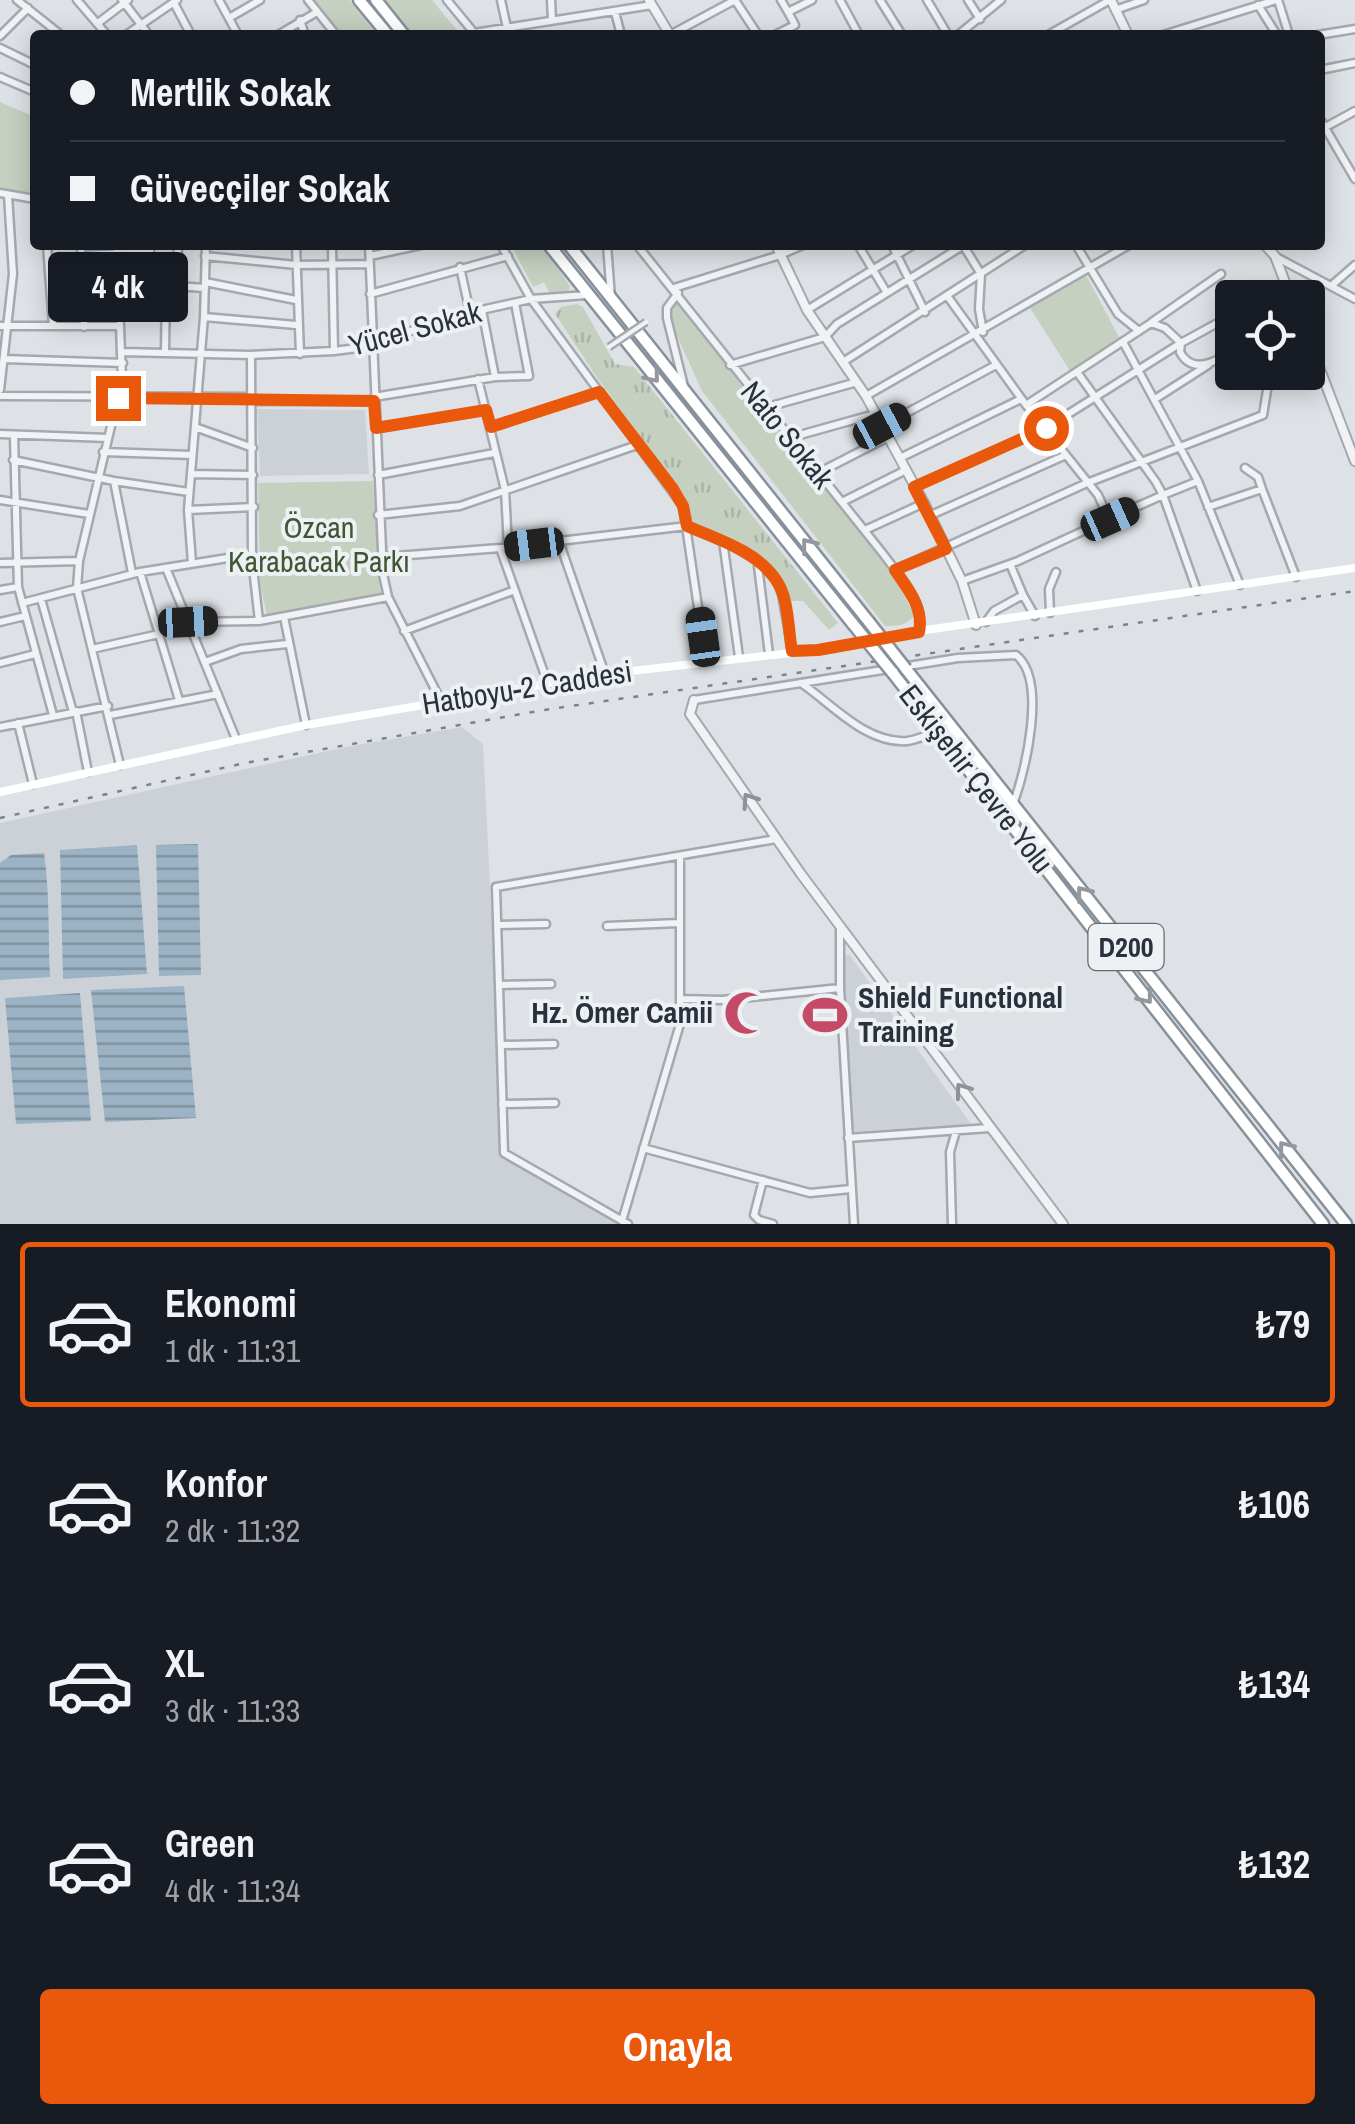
<!DOCTYPE html>
<html lang="tr">
<meta charset="utf-8">
<style>
body{margin:0;font-family:"Archivo Narrow",sans-serif;background:#20242c;color:#f1f3f6;height:100vh;display:flex;flex-direction:column;font-size:38px;white-space:nowrap}
*{box-sizing:border-box;margin:0}
p{font-size:32px;color:#9ea1a6}
.icon{flex:none;width:55px;height:55px;fill:none;stroke:currentColor;stroke-width:2;stroke-linecap:round;stroke-linejoin:round}
.map{position:relative;height:1224px;overflow:hidden}
.details{display:flex;flex-direction:column;background:#171b24;flex:1}
.details>*{flex:none}
.top-card{position:absolute;left:30px;top:30px;width:1295px;height:220px;border-radius:10px;box-shadow:0 5px 25px #0003;display:grid;align-content:center;height:220px;padding:0 40px;background:#171b24}
.controls{position:absolute;left:1215px;top:280px;display:grid;gap:20px}
.controls a{display:grid;place-items:center;width:110px;height:110px;border-radius:10px;background:#171b24;box-shadow:0 5px 25px #0003;font-size:50px}
.end{position:absolute;width:45px;height:45px;margin:-22px;border:12px solid #ea580c;background:#fff;box-shadow:0 0 0 5px #fff}
.from{border-radius:50%}
.bubble{position:absolute;height:70px;border-radius:10px;background:#171b24;box-shadow:0 5px 25px #0003;font-size:32px;font-weight:700;line-height:70px;text-align:center}
.car{position:absolute;width:30px;height:60px;margin:-30px -15px;border-radius:12px;box-shadow:0 0 8px 2px #0007;background:linear-gradient(#222 24%,#8ab4d8 0 40%,#222 0 76%,#8ab4d8 0 86%,#222 0)}
.top-card b{display:flex;align-items:center;gap:35px;height:95px;font-size:38px}
.top-card b+b{border-top:2px solid #363941}
.top-card i{width:25px;height:25px;background:#f1f3f6}
ul{padding:18px 0 0;list-style:none}
li{display:flex;align-items:center;gap:30px;height:165px;margin:0 20px 15px;padding:0 20px;border:5px solid transparent;border-radius:10px}
li div{flex:1}
li b{display:block;font-size:38px}
li em{font-style:normal;font-weight:700}
li.active{border-color:#ea580c}
li>.icon{width:90px;height:90px;stroke-width:1.5}
.button{display:flex;gap:20px;margin-top:auto;padding:20px 40px}
.button a{flex:1;height:115px;border-radius:10px;background:#ea580c;color:#fff;font-size:40px;font-weight:700;line-height:115px;text-align:center}
.map>svg:first-child{display:block}
.built{fill:#ccd1d8}
.grass{fill:url(#grass-tufts)}
.park{fill:#c5d0c0}
.water{fill:url(#water-rules)}
.lines{fill:none;stroke-linecap:round;stroke-linejoin:round}
.minor-casing{stroke:#a4a9b0;stroke-width:11}
.tertiary-casing{stroke:#a4a9b0;stroke-width:12}
.trunk-casing{stroke:#86919c;stroke-width:15}
.minor{stroke:#f0f2f5;stroke-width:6}
.tertiary{stroke:#f0f2f5;stroke-width:8}
.secondary{stroke:#fff;stroke-width:8}
.trunk{stroke:#fff;stroke-width:10}
.rail{stroke:#78838f;stroke-width:2.5;stroke-dasharray:5 10;stroke-linecap:butt}
.pedestrian-bridge-casing{stroke:#a4a9b0;stroke-width:9;stroke-linecap:butt}
.trunk-bridge-casing{stroke:#86919c;stroke-width:15;stroke-linecap:butt}
.pedestrian-bridge{stroke:#f0f2f5;stroke-width:4}
.trunk-bridge{stroke:#fff;stroke-width:10}
.oneway{stroke:#94989e}
.oneway2{stroke:#8c9298}
.route{stroke:#ea580c;stroke-width:12}
.labels{text-anchor:middle;stroke-width:8;stroke-linejoin:round;paint-order:stroke}
.shield{fill:#edf1f4;stroke:#636b73;stroke-width:2.5}
.shield-label{font-size:28px;font-weight:bold;fill:#28313c}
.street-label{font-size:30px;fill:#28313c;stroke:#edf1f4}
.park-label{font-size:30px;fill:#405736;stroke:#edf1f4}
.poi-label{font-size:30px;font-weight:bold;fill:#28313c;stroke:#edf1f4;text-anchor:start}
</style>
<div class="map">
<svg width="1355" height="1224" viewBox="0 0 1355 1224">
<defs>
<pattern id="grass-tufts" width="24" height="20" patternUnits="userSpaceOnUse" patternTransform="scale(2.5)"><rect width="24" height="20" fill="#c5d0c0"/><path d="M3 7l-1-3M5 7V3M7 7l1-3M15 17l-1-3M17 17v-4M19 17l1-3" fill="none" stroke="#a9b3a6"/></pattern>
<pattern id="water-rules" width="6" height="5" patternUnits="userSpaceOnUse" patternTransform="scale(2.5)"><rect width="6" height="5" fill="#9bb3c4"/><path d="M0 2.5h6" fill="none" stroke="#7e92a0"/></pattern>
</defs>
<rect width="100%" height="100%" fill="#dee2e6"/>
<path class="built" d="M257,409L365,410L369,474L260,476Z
M462,727L483,744L503,1155L628,1224H0V823L341,748Z
M849,954L971,1124L850,1132L843,957Z"/>
<path class="grass" d="M577,304L583,307L615,364L634,367L838,623L829,630L803,601H788C785,594 782,585 778,578C762,552 720,530 690,524L684,495L598,379L555,314L561,307Z"/>
<path class="park" d="M313,0H349L378,35H342Z
M379,0H432L461,35H408Z
M0,102L35,117V195L0,188Z
M511,245H542L570,286L567,294L551,296L544,282L533,287Z
M1085,273L1120,339L1070,371L1030,308Z
M678,300L897,581L914,615C907,626 897,626 885,626L702,391L672,325L671,312Z
M373,481L381,593L267,616L260,583L258,483Z"/>
<path class="water" d="M198,844L201,975L159,976L156,845Z
M137,845L147,974L63,979L60,850Z
M44,853C50,894 48,935 50,977L0,980V863L11,855Z
M184,986L196,1118L105,1122L91,990Z
M80,993L91,1121L16,1124L5,998Z"/>
<g class="lines">
<g class="minor-casing">
<path id="minor" d="M17,0L61,35
M77,0L107,35
M122,0L149,35
M219,0L238,35
M308,0L336,35
M447,0L475,34
M501,0L507,28
M551,0L552,20
M735,0L758,35
M781,0L788,12
M840,0L859,35
M880,0L902,35
M927,0L948,35
M968,0L980,19
M1278,0L1289,35
M174,3L191,35
M1258,5L1277,35
M1115,10L1144,0
M615,12L621,35
M229,18L260,0
M300,20L305,35
M98,23L128,0
M474,33L652,5
M126,35L177,0
M278,35L317,12
M670,35L735,0
M775,35L795,25L788,12L812,0
M958,35L1001,0
M1048,35L1110,0
M1163,35L1276,0
M1318,35L1355,29
M0,36L28,8
M0,48L35,65
M1320,70L1355,63
M0,77L35,92
M1320,119L1355,179
M1320,130L1355,111
M0,193L35,199
M47,245L53,326
M81,245L84,327
M117,245L122,380L79,561L77,588L120,765
M296,245L300,354
M332,245L334,351
M369,245L383,574L388,597L441,701
M501,245L531,299L683,506L706,661
M607,245L611,297
M637,245L884,555C900,577 925,602 919,631
M858,245L887,293
M892,245L925,312
M963,245L981,274L979,309L983,332
M1076,245L1118,314L1139,331
M82,255L150,252V245
M205,256L296,265L370,264
M370,256L421,245
M1276,257L1355,299
M460,267L470,313
M118,282L205,288
M205,282L296,300
M177,285L178,245
M1331,286L1355,265
M674,288L780,255L803,245
M678,293L667,308V318L684,386
M370,294L508,256
M948,297L1026,405L1098,495L1109,519L1163,495L1197,591
M1262,298L1285,284
M482,310L495,377
M807,310L913,245
M1232,315L1181,343L1180,352C1192,375 1216,362 1232,351
M204,317L296,325
M1152,322L1221,274
M0,326H120
M1123,342L1198,481L1240,585
M165,351L166,286
M122,352L251,355L334,351L373,346L441,319L531,299L587,295
M251,355L252,559L259,621
M4,359L123,363
M843,362L1025,245
M730,365L825,337L837,324L964,245
M1077,372L1156,482L1163,495L1198,481
M478,379L505,490L508,546
M0,390L13,274L8,195
M0,396L252,397
M866,396L1129,245
M374,397L495,377L529,376L515,303
M1155,399L1208,365
M252,401H374
M764,408L857,382
M882,426L996,365
M195,427L253,448
M491,427L599,392
M376,428L487,410
M0,434L108,438
M14,436L18,587L53,715
M789,438L875,414
M103,452L192,455
M900,458L1021,399
M13,460L114,481L189,492
M1245,468L1258,477L1262,489
M818,473L888,437
M191,474L253,475
M378,475L494,453
M114,481L132,573
M914,487L1046,428L1181,343L1165,328L1151,323L1026,405
M0,500L89,514
M842,502L906,470
M1208,507L1262,489L1296,577
M188,510L254,507
M378,515L460,506L637,445
M931,515L1066,455
M865,530L924,503
M559,541L605,674
M723,541L739,657
M500,548L548,684
M383,557L500,548L687,526L733,546L758,561L776,579L782,594L792,651
M0,563L79,561
M192,563L188,510L204,317L206,245
M758,566L769,654
M166,568L236,739
M895,570L1087,483L1263,415L1268,384L1267,372
M140,572L179,700
M962,581L1018,561L1109,519
M0,590L18,587
M1023,595L1035,616
M41,599L73,712
M22,603L140,572L253,554
M1050,613L1049,589L1056,572
M284,617L306,725
M0,622L25,616
M189,622L259,621L388,597
M986,622L994,611L1023,595L1010,564
M404,631L515,590
M92,649L159,634
M205,662L241,649L287,644
M0,663L35,654
M801,683C832,704 866,744 907,741C917,740 929,734 938,731
M694,700L958,658L1016,655C1048,680 1025,771 1013,805
M76,711L88,772
M110,715L218,694
M18,723L33,784
M0,727L108,706
M498,925L546,924
M607,926L678,923
M840,926V988L854,1224
M499,985L551,984
M680,999L722,1000L840,988
M502,1045L554,1044
M502,1104L555,1103
M848,1138L989,1128
M643,1148L810,1193L851,1189
M763,1180L754,1215L759,1220L773,1224
M622,1221L680,1024V856
M628,1224L504,1153L496,887L776,839
M952,1224L950,1152L956,1131"/>
</g>
<g class="tertiary-casing">
<path id="tertiary" d="M649,0L670,35
M1111,0L1128,35
M776,245L807,310L866,396L924,503L962,581L976,625
M1265,245L1275,256L1291,298
M1308,338L1355,461
M694,700L690,714L801,874L1063,1224"/>
</g>
<g class="trunk-casing">
<path id="trunk" d="M359,0L388,35
M376,0L404,35
M549,245L853,624
M569,245L869,622
M906,669L1346,1224
M892,672L1323,1224"/>
</g>
<use href="#minor" class="minor"/>
<use href="#tertiary" class="tertiary"/>
<path class="secondary" d="M0,792L306,725L605,674L818,650L919,631L1355,568"/>
<use href="#trunk" class="trunk"/>
<path class="rail" d="M0,818L245,763L544,710L1355,591"/>
<g class="pedestrian-bridge-casing">
<path id="pedestrian-bridge" d="M609,347L646,322"/>
</g>
<g class="trunk-bridge-casing">
<path id="trunk-bridge" d="M869,622L906,669
M853,624L892,672"/>
</g>
<use href="#pedestrian-bridge" class="pedestrian-bridge"/>
<use href="#trunk-bridge" class="trunk-bridge"/>
</g>
<defs><path id="oneway-chevron" d="M-2-3.5L2.5 0L-2 3.5" fill="none" stroke-width="1.6" stroke-linecap="round" stroke-linejoin="round" transform="scale(2.5)"/></defs>
<g class="oneway">
<use href="#oneway-chevron" transform="translate(653 376) rotate(51)"/>
<use href="#oneway-chevron" transform="translate(808 545) rotate(-128)"/>
<use href="#oneway-chevron" transform="translate(1083 893) rotate(-128)"/>
<use href="#oneway-chevron" transform="translate(1146 997) rotate(52)"/>
<use href="#oneway-chevron" transform="translate(1285 1148) rotate(-128)"/>
</g>
<g class="oneway2">
<use href="#oneway-chevron" transform="translate(749 800) rotate(-124)"/>
<use href="#oneway-chevron" transform="translate(962 1090) rotate(-126)"/>
</g>
<g class="lines">
<path class="route" d="M118,398L374,401L376,428L486,410L491,427L599,392L673,489L683,506L687,526C717,539 757,551 776,580C789,598 788,630 792,651L818,650L919,632C924,608 908,589 895,570L946,549L914,487L1046,428"/>
</g>
<defs>
<g id="mosque-bare" transform="scale(3.45)"><path d="M3.5-4.9A6 6 0 1 0 3.5 4.9A5 5 0 1 1 3.5-4.9Z" fill="#c44a68" stroke="#edf1f4" stroke-width="2.5" paint-order="stroke"/></g>
<g id="stadium-bare" transform="scale(3.45)"><path d="M0-5a6.5 5 0 1 0 0 10a6.5 5 0 1 0 0-10ZM-3.5-1.8h7v3.6h-7Z" fill="#c44a68" stroke="#edf1f4" stroke-width="2.5" paint-order="stroke"/></g>
</defs>
<g fill-rule="evenodd">
<use href="#mosque-bare" x="746" y="1013"/>
<use href="#stadium-bare" x="825" y="1015"/>
</g>
<g class="labels">
<rect class="shield" x="1088.5" y="924" width="75" height="46" rx="8"/>
<g class="shield-label">
<text x="1126" y="957">D200</text>
</g>
<g class="street-label">
<text transform="translate(415 329) rotate(-15)" y="10">Yücel Sokak</text>
<text transform="translate(787 435) rotate(51)" y="10">Nato Sokak</text>
<text transform="translate(527 688) rotate(-9)" y="10">Hatboyu-2 Caddesi</text>
<text transform="translate(976 779) rotate(52)" y="10">Eskişehir Çevre Yolu</text>
</g>
<g class="park-label">
<text x="319" y="538">Özcan<tspan x="319" dy="34">Karabacak Parkı</tspan></text>
</g>
<g class="poi-label">
<text x="858" y="1008">Shield Functional<tspan x="858" dy="34">Training</tspan></text>
<text x="713" y="1023" text-anchor="end">Hz. Ömer Camii</text>
</g>
</g>
</svg>
<div class="controls">
<a><svg class="icon" aria-label="locate" viewBox="0 0 24 24"><circle cx="12" cy="12" r="6"/><path d="M12 2v4M12 18v4M2 12h4M18 12h4"/></svg></a>
</div>
<i class="end from" style="left:1046px;top:428px"></i>
<i class="end" style="left:118px;top:398px"></i>
<div class="bubble" style="left:48px;top:252px;width:140px">4 dk</div>
<i class="car" style="left:882px;top:426px;rotate:62deg"></i>
<i class="car" style="left:1110px;top:519px;rotate:66deg"></i>
<i class="car" style="left:534px;top:544px;rotate:263deg"></i>
<i class="car" style="left:188px;top:622px;rotate:87deg"></i>
<i class="car" style="left:703px;top:637px;rotate:352deg"></i>
<div class="top-card">
<b><i class="from"></i>Mertlik Sokak</b>
<b><i></i>Güvecçiler Sokak</b>
</div>
</div>
<section class="details">
<ul>
<li class="active"><svg class="icon" aria-label="car" viewBox="0 0 24 24"><path d="M5 17H2v-5l4-1 3-4h7l3 4 3 1v5h-3M9 17h6M6 11h13"/><circle cx="7" cy="17" r="2"/><circle cx="17" cy="17" r="2"/></svg><div><b>Ekonomi</b><p>1 dk · 11:31</p></div><em>₺79</em></li>
<li><svg class="icon" aria-label="car" viewBox="0 0 24 24"><path d="M5 17H2v-5l4-1 3-4h7l3 4 3 1v5h-3M9 17h6M6 11h13"/><circle cx="7" cy="17" r="2"/><circle cx="17" cy="17" r="2"/></svg><div><b>Konfor</b><p>2 dk · 11:32</p></div><em>₺106</em></li>
<li><svg class="icon" aria-label="car" viewBox="0 0 24 24"><path d="M5 17H2v-5l4-1 3-4h7l3 4 3 1v5h-3M9 17h6M6 11h13"/><circle cx="7" cy="17" r="2"/><circle cx="17" cy="17" r="2"/></svg><div><b>XL</b><p>3 dk · 11:33</p></div><em>₺134</em></li>
<li><svg class="icon" aria-label="car" viewBox="0 0 24 24"><path d="M5 17H2v-5l4-1 3-4h7l3 4 3 1v5h-3M9 17h6M6 11h13"/><circle cx="7" cy="17" r="2"/><circle cx="17" cy="17" r="2"/></svg><div><b>Green</b><p>4 dk · 11:34</p></div><em>₺132</em></li>
</ul>
<div class="button"><a>Onayla</a></div>
</section>
